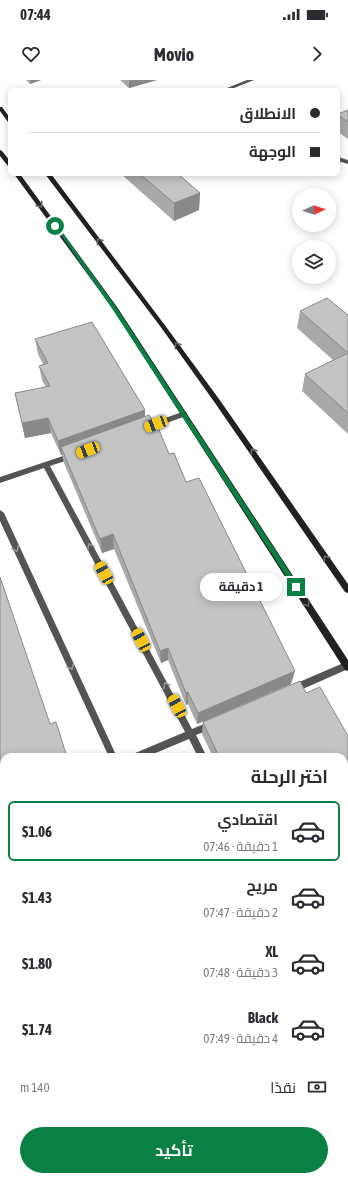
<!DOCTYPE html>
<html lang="ar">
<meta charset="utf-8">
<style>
body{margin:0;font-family:"Asap Condensed",Cairo,sans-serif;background:#f7f7f7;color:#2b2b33;direction:rtl;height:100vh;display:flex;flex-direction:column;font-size:15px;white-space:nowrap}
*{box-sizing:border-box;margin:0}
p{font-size:13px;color:#7c7c81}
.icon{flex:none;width:22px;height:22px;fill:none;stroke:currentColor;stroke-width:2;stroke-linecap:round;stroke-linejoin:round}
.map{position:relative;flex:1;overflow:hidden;direction:ltr}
.details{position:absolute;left:0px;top:673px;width:348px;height:428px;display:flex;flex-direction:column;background:#fff;border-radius:12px 12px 0 0;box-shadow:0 2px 10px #0003;direction:rtl}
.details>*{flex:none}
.banner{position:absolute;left:8px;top:8px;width:332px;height:88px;border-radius:6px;box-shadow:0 2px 10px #0003;direction:rtl;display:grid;align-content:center;height:88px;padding:0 20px;background:#fff}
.needle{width:26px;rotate:86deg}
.tools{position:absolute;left:292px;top:108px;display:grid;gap:8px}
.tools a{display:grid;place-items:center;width:44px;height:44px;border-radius:50%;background:#fff;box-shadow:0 2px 10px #0003;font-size:20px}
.end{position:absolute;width:18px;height:18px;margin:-9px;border:5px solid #0b8043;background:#fff;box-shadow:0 0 0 2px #fff}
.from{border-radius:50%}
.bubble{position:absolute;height:28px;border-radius:14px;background:#fff;box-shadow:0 2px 10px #0003;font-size:13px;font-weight:700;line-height:28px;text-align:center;direction:rtl}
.car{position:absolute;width:12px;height:24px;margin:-12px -6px;border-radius:5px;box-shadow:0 0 3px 1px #0007;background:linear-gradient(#f5c518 24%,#345 0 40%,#f5c518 0 76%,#345 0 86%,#f5c518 0)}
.banner b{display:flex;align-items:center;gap:14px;height:38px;font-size:15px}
.banner b+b{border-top:1px solid #e1e1e2}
.banner i{width:10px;height:10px;background:#2b2b33}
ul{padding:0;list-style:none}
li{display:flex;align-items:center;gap:12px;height:60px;margin:0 8px 6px;padding:0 12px;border:2px solid transparent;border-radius:6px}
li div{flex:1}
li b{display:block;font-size:15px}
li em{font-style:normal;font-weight:700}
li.current{border-color:#0b8043}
li>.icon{width:36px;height:36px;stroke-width:1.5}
h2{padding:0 20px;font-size:18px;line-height:48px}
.pay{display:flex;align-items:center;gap:10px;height:44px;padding:0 20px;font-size:15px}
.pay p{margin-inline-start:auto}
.action{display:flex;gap:8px;margin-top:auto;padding:8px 20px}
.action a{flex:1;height:46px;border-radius:24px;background:#0b8043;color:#fff;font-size:16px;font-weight:700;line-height:46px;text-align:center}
.status{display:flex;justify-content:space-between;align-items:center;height:28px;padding:0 20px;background:#fff;direction:ltr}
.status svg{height:11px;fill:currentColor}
header{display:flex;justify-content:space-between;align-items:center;height:52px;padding:0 20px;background:#fff;font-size:18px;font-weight:700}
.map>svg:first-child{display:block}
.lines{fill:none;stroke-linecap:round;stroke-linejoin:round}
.minor{fill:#545454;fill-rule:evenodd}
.tertiary{fill:#545454;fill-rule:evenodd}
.secondary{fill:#212121;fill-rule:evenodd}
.wall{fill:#a9a9a9}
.shaded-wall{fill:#898989}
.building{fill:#c4c4c4;stroke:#898989}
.oneway{stroke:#646464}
.oneway2{stroke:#989898}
.route{fill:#0b8043}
</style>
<div class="status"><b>07:44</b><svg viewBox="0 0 49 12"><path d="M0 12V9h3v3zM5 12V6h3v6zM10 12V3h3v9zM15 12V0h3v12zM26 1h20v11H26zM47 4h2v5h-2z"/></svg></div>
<header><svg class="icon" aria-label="forward" viewBox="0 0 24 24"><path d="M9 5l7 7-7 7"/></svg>Movio<svg class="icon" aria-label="heart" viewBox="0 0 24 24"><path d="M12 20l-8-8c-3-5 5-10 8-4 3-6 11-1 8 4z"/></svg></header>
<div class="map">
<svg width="348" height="1101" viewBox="0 0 348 1101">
<rect width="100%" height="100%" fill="#fff"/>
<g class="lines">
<path class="minor" d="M338,77L348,80V84L338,81Z
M182,332H186L187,334L186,336L147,350H143L142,348L143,346Z
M72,373L75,376L74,378L50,386L192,649L211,641L214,642L215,645L214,648L196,655L207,677H198L189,659L146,677H132L133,674L185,652L44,388L0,403V397Z
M0,430L4,433L117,677H109L0,441Z
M348,581V589L296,612L293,613L290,612L289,609L290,606Z
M0,919L4,921V942L0,940Z
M344,956L348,958V974L344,972Z
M348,1042V1053L344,1054V1043Z
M51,1097H63L64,1101H52Z
M253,1097H270L268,1101H251Z"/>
<path class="tertiary" d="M247,0H254L229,10H222Z"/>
<path class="secondary" d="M0,27H2L10,38V43L8,42L0,31Z
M0,70L2,71L10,81V87L8,86L0,76Z
M14,94H20L117,227L348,580V591L345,590L113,229Z
M45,94H51L164,244L219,319L348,504V513L345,512L215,323L160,246Z"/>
</g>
<path class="wall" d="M26,0H41L30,4Z
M120,0H157L129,8Z
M348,30V59L338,52V34Z
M121,94H178L200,113L199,130L174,141Z
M300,231L348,235V354L302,311L305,294L333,280L297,248Z
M35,259L145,337L169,374L186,402L291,604L197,644L188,624L186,625L168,580L161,583L114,469L102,473L64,383L62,375H61L51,353L25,358L15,313L46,307L42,300L39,286L43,284L38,274Z
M306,613L348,656V956L344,955V677H213L202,654L203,642Z"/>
<path class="shaded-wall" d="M30,0H41L30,4Z
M129,0H157L129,8Z
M200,113L199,130L174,141V123Z
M145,330V344L61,367L62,375H61L58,361Z
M48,338L51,353L25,358L22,343Z
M113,454L114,469L102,473L100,459Z
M168,568V580L161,583L160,571Z
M295,591L291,604L197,644L198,633Z
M188,612V624L186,625V613Z
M138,1097H139L141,1101H139Z"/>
<path class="building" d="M348,30V42L338,35V34Z
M140,94H178L200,113L174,123Z
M327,218L348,235V333L305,294L348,273L300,231Z
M92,242L145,330L58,361L48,338L22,343L15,313L50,306L39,286L48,283L35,259Z
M149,335L155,345H157L169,374L174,373L186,402L199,398L295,591L198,633L188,612L186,613L168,568L160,571L113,454L100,459L61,367Z
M0,497L50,644L56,642L67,677H4V898L0,885Z
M300,601L306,613L320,607L348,656V951L344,943V677H219L203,642Z
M73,1097H138L139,1101H74Z"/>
<defs><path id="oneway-chevron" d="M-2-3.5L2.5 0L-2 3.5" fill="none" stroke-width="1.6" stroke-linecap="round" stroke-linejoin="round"/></defs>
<g class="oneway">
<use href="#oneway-chevron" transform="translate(40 125) rotate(54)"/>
<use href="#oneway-chevron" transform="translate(99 161) rotate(-127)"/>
<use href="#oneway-chevron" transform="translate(177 265) rotate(-126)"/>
<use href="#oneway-chevron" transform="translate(253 371) rotate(-124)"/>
<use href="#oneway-chevron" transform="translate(326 478) rotate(-124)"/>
<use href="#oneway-chevron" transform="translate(307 524) rotate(57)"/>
</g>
<g class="oneway2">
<use href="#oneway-chevron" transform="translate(90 466) rotate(-118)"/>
<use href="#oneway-chevron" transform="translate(16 469) rotate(65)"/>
<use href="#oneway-chevron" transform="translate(71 587) rotate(65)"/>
<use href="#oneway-chevron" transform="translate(166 605) rotate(-118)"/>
</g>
<path class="route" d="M54,145H57L116,227L298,505V508H294L113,230Z"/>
</svg>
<div class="tools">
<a><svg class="needle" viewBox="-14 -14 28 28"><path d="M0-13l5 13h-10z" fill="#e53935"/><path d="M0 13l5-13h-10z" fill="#7c7c81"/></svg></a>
<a><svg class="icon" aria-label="layers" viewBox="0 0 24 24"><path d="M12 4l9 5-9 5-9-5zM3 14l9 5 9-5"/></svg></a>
</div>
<i class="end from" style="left:55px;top:146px"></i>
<i class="end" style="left:296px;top:507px"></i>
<div class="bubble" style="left:200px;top:493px;width:82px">1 دقيقة</div>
<i class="car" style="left:156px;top:344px;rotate:249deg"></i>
<i class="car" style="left:88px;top:370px;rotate:249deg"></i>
<i class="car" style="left:104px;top:493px;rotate:331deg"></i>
<i class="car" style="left:141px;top:560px;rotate:332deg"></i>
<i class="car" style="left:177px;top:626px;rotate:332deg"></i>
<div class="banner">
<b><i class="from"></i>الانطلاق</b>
<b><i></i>الوجهة</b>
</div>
<section class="details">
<h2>اختر الرحلة</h2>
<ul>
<li class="current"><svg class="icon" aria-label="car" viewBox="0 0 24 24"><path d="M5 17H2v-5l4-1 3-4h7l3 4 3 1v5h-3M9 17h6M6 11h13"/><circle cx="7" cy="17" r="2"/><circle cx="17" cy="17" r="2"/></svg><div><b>اقتصادي</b><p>1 دقيقة · 07:46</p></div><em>$1.06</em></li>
<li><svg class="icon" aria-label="car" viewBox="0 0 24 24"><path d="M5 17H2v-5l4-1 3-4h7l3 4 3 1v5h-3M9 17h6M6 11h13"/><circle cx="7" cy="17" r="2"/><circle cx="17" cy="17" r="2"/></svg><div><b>مريح</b><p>2 دقيقة · 07:47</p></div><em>$1.43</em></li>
<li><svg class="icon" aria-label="car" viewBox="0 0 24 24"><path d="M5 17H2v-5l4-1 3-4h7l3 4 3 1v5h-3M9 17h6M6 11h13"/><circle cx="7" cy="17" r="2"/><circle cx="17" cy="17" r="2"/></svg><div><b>XL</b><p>3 دقيقة · 07:48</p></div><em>$1.80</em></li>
<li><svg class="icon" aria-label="car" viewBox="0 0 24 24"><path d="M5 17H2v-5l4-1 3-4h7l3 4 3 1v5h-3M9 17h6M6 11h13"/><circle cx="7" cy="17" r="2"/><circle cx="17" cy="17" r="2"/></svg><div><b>Black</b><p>4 دقيقة · 07:49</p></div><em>$1.74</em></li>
</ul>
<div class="pay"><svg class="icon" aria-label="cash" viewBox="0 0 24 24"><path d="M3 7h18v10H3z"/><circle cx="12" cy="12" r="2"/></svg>نقدًا<p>140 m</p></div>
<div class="action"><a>تأكيد</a></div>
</section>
</div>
